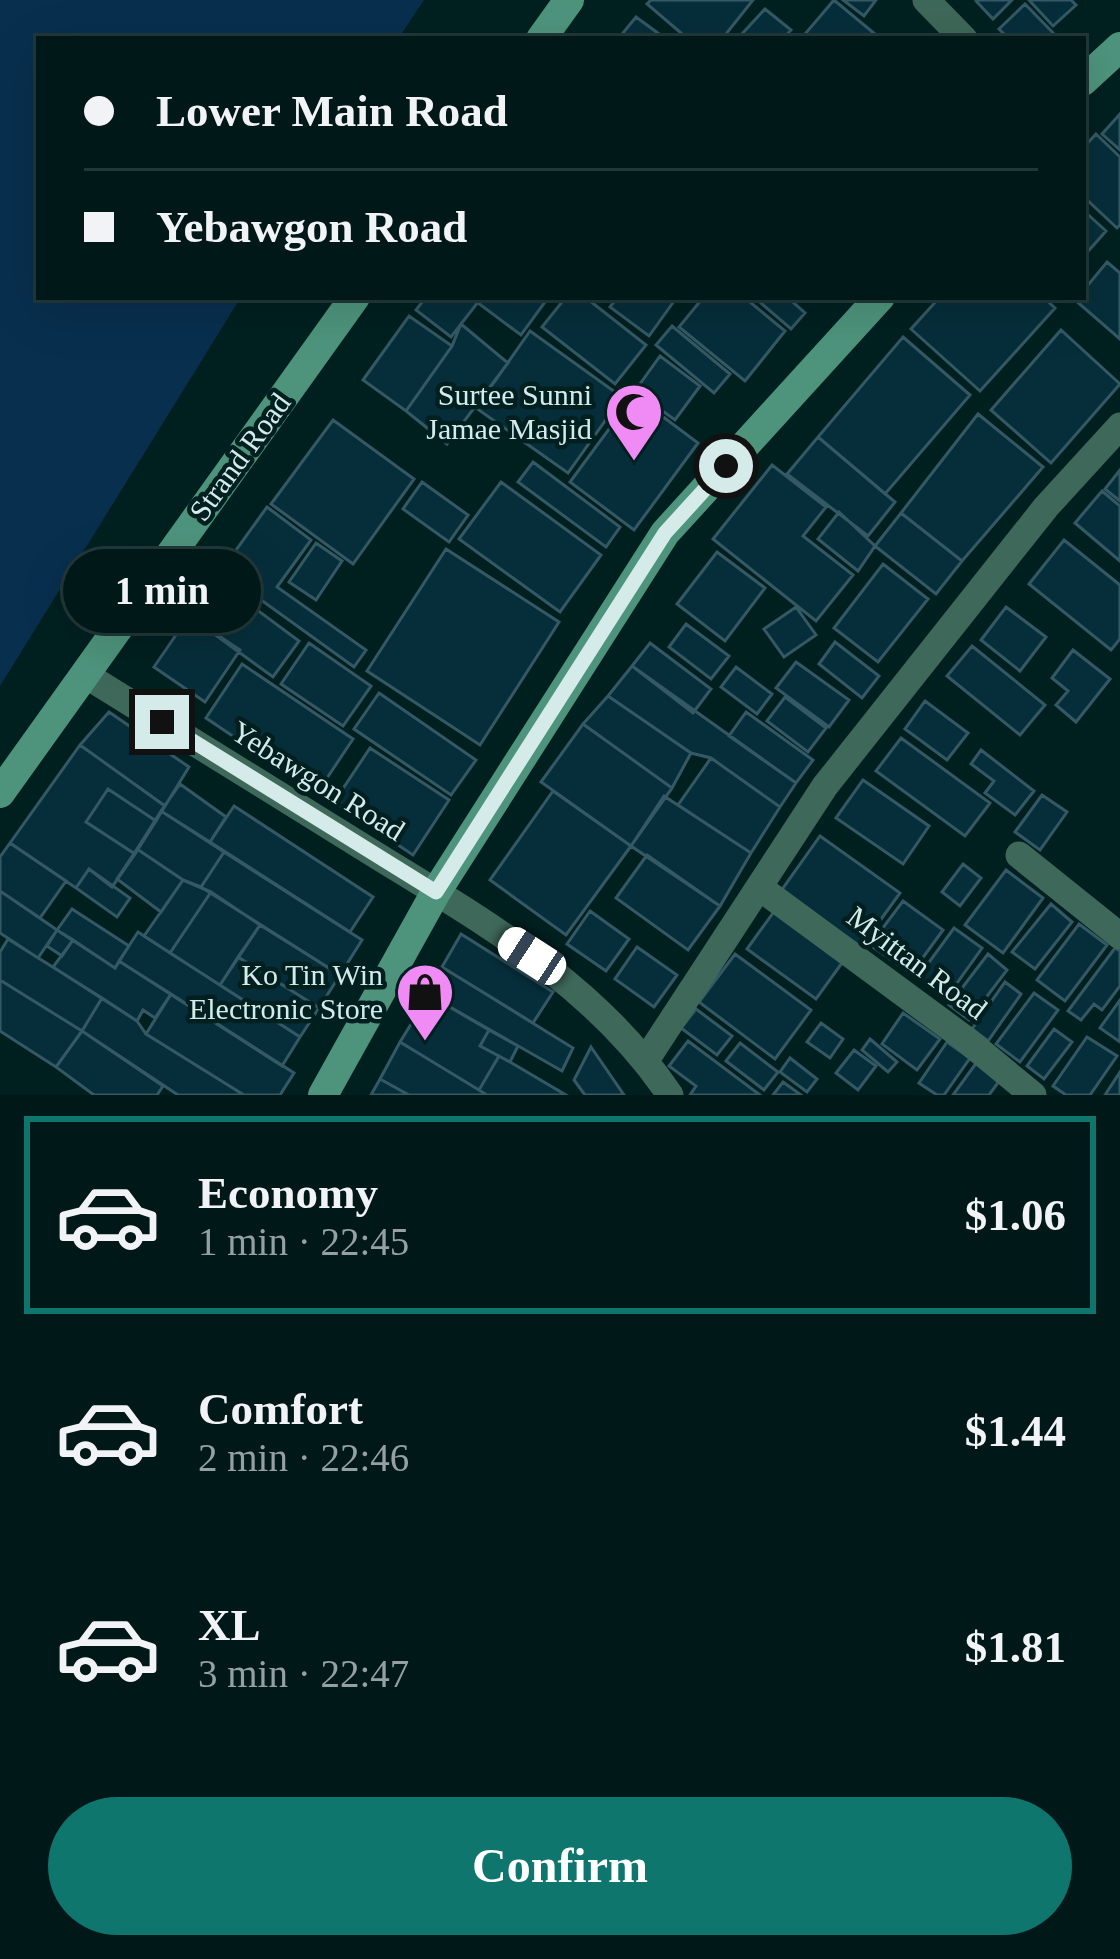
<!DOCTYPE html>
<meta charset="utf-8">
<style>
body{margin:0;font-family:"Times New Roman",serif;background:#0a2121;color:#f1f3f6;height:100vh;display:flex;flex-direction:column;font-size:45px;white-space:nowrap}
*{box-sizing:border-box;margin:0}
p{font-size:39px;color:#95a0a2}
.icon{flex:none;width:66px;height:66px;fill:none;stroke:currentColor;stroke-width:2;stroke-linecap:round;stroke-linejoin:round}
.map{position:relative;height:1095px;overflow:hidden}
.panel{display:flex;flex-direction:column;background:#001818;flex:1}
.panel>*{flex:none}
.top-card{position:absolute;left:36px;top:36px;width:1050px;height:264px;border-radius:0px;box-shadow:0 12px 48px #0002,0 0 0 3px #223737;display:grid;align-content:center;height:264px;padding:0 48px;background:#001818}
.end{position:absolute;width:54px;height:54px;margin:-27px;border:15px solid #d5ebea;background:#111;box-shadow:0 0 0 6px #111}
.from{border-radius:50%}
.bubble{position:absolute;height:84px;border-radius:42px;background:#001818;box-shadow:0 12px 48px #0002,0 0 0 3px #223737;font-size:39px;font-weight:700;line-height:84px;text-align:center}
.car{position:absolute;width:36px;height:72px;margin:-36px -18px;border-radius:15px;box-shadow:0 0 9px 3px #0007;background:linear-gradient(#fff 24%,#345 0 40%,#fff 0 76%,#345 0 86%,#fff 0)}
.top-card b{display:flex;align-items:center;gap:42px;height:114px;font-size:45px}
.top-card b+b{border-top:3px solid #223737}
.top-card i{width:30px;height:30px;background:#f1f3f6}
ul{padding:21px 0 0;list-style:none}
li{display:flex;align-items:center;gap:36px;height:198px;margin:0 24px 18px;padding:0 24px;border:6px solid transparent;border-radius:0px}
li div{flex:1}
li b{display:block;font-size:45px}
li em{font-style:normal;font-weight:700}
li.selected{border-color:#0f766e}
li>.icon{width:108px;height:108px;stroke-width:1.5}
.button{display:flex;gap:24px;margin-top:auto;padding:24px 48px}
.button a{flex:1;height:138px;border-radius:72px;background:#0f766e;color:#fff;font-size:48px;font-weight:700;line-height:138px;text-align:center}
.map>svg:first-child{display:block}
.water{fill:#082f4e}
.building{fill:#062e3a;stroke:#345965;stroke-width:3}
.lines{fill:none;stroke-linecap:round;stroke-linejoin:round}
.street{stroke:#3e6859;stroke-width:27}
.secondary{stroke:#4e947d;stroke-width:30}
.route{stroke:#d5ebea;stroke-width:15}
.labels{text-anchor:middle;stroke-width:9;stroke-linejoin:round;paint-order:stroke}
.poi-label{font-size:30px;fill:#d5ebea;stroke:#002020;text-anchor:end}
.street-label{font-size:30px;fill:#d5ebea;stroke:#002020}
</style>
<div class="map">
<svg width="1120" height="1095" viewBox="0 0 1120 1095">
<rect width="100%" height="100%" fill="#002020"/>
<path class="water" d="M0,0H424L398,39H39V297H241L0,686Z"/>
<path class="building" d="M651,0H753L722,39H688L647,4Z
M834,0L881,39H811L805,34Z
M843,0H876L864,16Z
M1012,0L993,19L976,1V0Z
M1029,0H1071L1076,5L1053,26Z
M1025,4L1059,39H1009L999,29Z
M765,9L791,30L783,39H744L740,36Z
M636,17L666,39H618Z
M1120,114V150L1102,134Z
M1096,134L1120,157V225L1117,228L1083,196V148Z
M1083,210L1106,231L1083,257Z
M1107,262L1120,273V339L1075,300L1083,297V291Z
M426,297H482L451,337L416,310Z
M482,297H539L545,302L521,335L478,303Z
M566,297H585L646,345L615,384L542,327Z
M618,297H677L649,336L610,307Z
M699,297H744L785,331L745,381L679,327L702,299Z
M754,297H787L805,313L791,329Z
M940,297H1043L1055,308L980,391L911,329Z
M409,316L452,346L406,411L363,380Z
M461,324L508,363L447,444L406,411L452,346Z
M672,326L730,374L714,393L656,345Z
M1061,330L1120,384L1051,463L991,410Z
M530,331L622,397L568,473L476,408Z
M903,337L970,395L885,494L818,437Z
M660,356L700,386L675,420L635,391Z
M634,395L698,443L634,530L570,482Z
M978,414L1043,467L962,561L901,513Z
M333,420L414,479L353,564L271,504Z
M818,437L895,502L868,536L787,474Z
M533,462L620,527L606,547L518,482Z
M772,465L826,507L803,536L853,575L816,621L713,539Z
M1120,470V501L1105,489Z
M422,482L468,515L449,542L403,509Z
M501,482L601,555L560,612L459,539Z
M1102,491L1120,506V561L1075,523Z
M267,507L311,540L277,587L366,650L354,667L221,571Z
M839,512L875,546L858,571L818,539Z
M901,513L962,561L936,594L875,546Z
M1064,540L1120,585V639L1111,650L1029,584Z
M316,543L342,561L316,600L289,582Z
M446,549L559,622L480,745L367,671Z
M717,552L765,588L725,641L677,604Z
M883,564L928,599L878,662L834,628Z
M226,587L299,641L273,677L199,623Z
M796,607L816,635L784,657L764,629Z
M1006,607L1046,637L1020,671L981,640Z
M189,616L240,650L205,702L154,667Z
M686,624L729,656L711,679L669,647Z
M835,642L879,676L862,698L819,664Z
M309,643L371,686L343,726L281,684Z
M650,643L711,689L693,713L632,666Z
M972,646L1045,705L1020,735L947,676Z
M1073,650L1110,679L1076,722L1056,705L1068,691L1052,678Z
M796,662L849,700L829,727L776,688Z
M242,664L353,739L317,793L206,718Z
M632,666L796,783L780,807L711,758L691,753L608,696Z
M736,667L772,694L757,714L721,687Z
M379,693L476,760L451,795L354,729Z
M608,696L691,753L672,788L583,724Z
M785,697L826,728L808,752L767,721Z
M925,701L968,733L947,760L905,729Z
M109,712L189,767L165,806L80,745Z
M746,712L813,760L796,783L729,736Z
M583,724L672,788L631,846L541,782Z
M901,738L990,803L965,836L876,771Z
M80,745L165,806L156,821L108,789L86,822L135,854L112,887L89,869L76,888L10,843Z
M370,748L449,800L413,855L334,802Z
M981,750L1034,791L1015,815L985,793L994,781L971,764Z
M711,758L780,807L751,853L678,805Z
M863,780L929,826L903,864L836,818Z
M180,784L226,817L210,842L161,811Z
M108,789L156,821L135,854L86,822Z
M553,791L631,846L566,935L490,880Z
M1042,795L1067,812L1040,850L1015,832Z
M664,796L751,853L720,906L631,846Z
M234,806L373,897L350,932L210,842Z
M161,811L224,852L201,887L183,880L137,849Z
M820,836L900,893L861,947L781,891Z
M10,843L66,881L40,918L0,891V857Z
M137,849L183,880L161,912L117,879Z
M224,852L362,940L340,975L201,887Z
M647,855L720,906L688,950L616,898Z
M963,864L981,878L960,906L942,892Z
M89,869L130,898L117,917L76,888Z
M1006,870L1043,898L1003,953L965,925Z
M183,880L211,892L170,953L144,936Z
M0,891L57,930L38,958L0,933Z
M211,892L260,925L220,985L170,953Z
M903,901L943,930L911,974L870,945Z
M1051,904L1072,922L1035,969L1012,952Z
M778,906L847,956L816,999L747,949Z
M72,909L129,946L115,968L57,930Z
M590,911L629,939L606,971L567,944Z
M1079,924L1107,945L1065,1001L1037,980Z
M260,925L340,975L319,1008L238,957Z
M954,928L982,948L947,997L919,976Z
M57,930L73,940L62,956L47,946Z
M138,932L300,1037L282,1066L119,961Z
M461,934L553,992L533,1023L442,967Z
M8,939L102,998L82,1031L0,980V952Z
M73,940L115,968L119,961L171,994L155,1018L143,1010L137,1021L53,967Z
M637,947L677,975L654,1007L615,979Z
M1115,948L1120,951V986L1102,1010L1094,1004L1081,1020L1068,1011Z
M735,954L811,1010L775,1059L699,1002Z
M988,954L1007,970L969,1020L949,1005Z
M238,957L319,1008L300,1037L220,985Z
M442,967L573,1048L562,1071L429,995Z
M0,980L82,1031L56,1067L0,1031Z
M1005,982L1021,994L988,1041L972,1029Z
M1034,993L1058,1010L1020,1062L996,1044Z
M171,994L294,1073L280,1095H244L146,1034Z
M429,995L489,1030L480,1046L499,1056L479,1090L400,1042Z
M102,998L137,1021L146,1034L244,1095H178L82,1031Z
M1120,1000V1042L1100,1028Z
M696,1009L732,1036L717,1055L681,1028Z
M903,1013L940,1039L917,1070L882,1044Z
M821,1023L843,1039L830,1058L807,1042Z
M1054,1029L1072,1042L1044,1079L1027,1066Z
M489,1030L518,1046L510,1062L480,1046Z
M82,1031L163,1086L157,1095H94L56,1067Z
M1087,1037L1117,1056L1090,1095H1066L1053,1086Z
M870,1039L897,1062L888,1072L862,1050Z
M688,1041L760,1095H690L696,1086L669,1066Z
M400,1042L479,1090L487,1095H409L380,1079Z
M947,1042L970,1058L944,1095H937L919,1083Z
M740,1043L778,1072L764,1090L726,1061Z
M591,1047L624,1095H585L574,1080Z
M854,1050L876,1066L858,1090L836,1073Z
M499,1056L510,1062L566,1095H487L479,1090Z
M790,1058L817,1079L807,1092L780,1072Z
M977,1062L1000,1080L989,1095H953Z
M1120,1072V1095H1105Z
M380,1079L409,1095H371Z
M783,1082L801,1095H773Z"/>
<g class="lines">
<path class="street" d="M926,0L964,39
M84,674C175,730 266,787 358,844C473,916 592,979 670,1095
M1019,855L1120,936
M759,887L964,1038L1033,1095
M646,1060L825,786L1046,507L1120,426"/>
<path class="secondary" d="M541,39L569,0
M1083,81L1120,47
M0,793L355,297
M323,1095L436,892L665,533L880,297"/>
</g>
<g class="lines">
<path class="route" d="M162,722L436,892L665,533L726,466"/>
</g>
<defs>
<g id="mosque-pin" transform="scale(3)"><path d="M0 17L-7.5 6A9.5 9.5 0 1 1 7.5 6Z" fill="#f08bf6" stroke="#002020"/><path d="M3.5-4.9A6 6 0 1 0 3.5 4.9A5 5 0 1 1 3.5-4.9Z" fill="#111"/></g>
<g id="shop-pin" transform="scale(3)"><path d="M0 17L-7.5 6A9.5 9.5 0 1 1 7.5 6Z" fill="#f08bf6" stroke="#002020"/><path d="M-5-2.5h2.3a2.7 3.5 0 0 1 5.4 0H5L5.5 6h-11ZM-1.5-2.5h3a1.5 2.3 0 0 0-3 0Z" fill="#111"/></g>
</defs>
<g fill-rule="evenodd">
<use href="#mosque-pin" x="634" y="412"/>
<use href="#shop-pin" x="425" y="992"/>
</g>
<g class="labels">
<g class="poi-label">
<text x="592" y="405">Surtee Sunni<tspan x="592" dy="34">Jamae Masjid</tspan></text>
<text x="383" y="985">Ko Tin Win<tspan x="383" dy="34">Electronic Store</tspan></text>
</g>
<g class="street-label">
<text transform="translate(240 457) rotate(-54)" y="10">Strand Road</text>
<text transform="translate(318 781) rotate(32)" y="10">Yebawgon Road</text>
<text transform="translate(917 963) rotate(37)" y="10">Myittan Road</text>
</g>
</g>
</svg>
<i class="end from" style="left:726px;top:466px"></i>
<i class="end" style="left:162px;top:722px"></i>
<div class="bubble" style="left:63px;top:549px;width:198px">1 min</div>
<i class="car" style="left:532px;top:956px;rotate:303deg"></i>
<div class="top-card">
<b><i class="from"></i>Lower Main Road</b>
<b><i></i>Yebawgon Road</b>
</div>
</div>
<section class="panel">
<ul>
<li class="selected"><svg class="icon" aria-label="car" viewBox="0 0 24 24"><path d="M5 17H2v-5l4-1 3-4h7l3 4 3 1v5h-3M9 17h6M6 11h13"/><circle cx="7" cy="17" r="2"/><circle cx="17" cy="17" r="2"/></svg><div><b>Economy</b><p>1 min · 22:45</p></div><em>$1.06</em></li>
<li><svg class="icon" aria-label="car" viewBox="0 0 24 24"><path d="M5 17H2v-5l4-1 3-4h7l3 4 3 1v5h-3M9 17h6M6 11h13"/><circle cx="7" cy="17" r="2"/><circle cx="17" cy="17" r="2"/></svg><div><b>Comfort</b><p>2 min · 22:46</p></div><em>$1.44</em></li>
<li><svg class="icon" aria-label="car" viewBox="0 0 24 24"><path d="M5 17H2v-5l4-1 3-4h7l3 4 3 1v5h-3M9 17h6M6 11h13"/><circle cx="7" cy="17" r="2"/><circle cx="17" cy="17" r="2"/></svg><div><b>XL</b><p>3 min · 22:47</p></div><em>$1.81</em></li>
</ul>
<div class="button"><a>Confirm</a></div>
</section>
